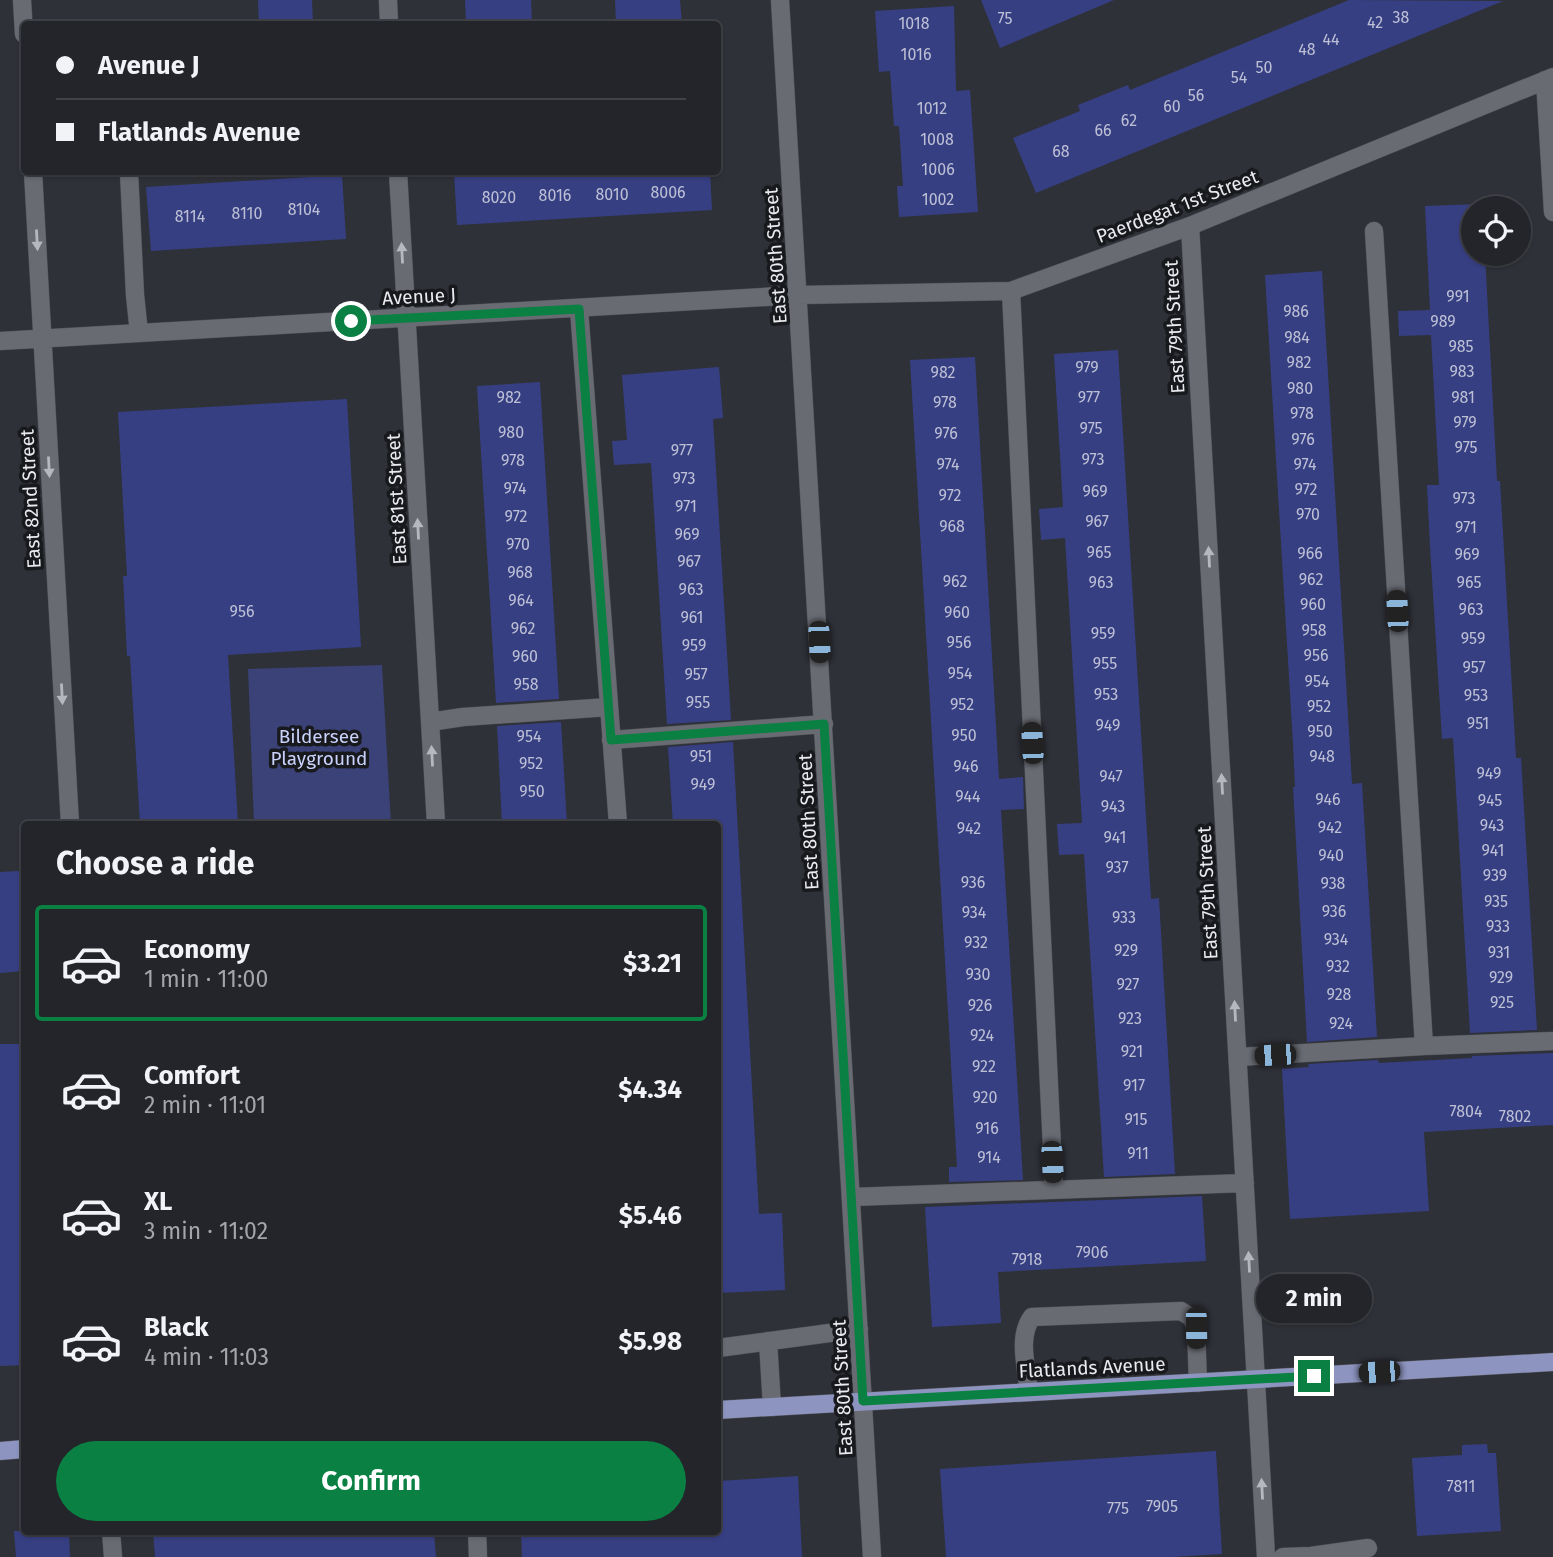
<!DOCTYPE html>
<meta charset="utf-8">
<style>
body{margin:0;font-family:"Fira Sans",sans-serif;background:#2f3136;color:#f1f3f6;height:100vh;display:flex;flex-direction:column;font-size:26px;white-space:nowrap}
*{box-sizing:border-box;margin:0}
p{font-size:23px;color:#a3a5a8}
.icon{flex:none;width:38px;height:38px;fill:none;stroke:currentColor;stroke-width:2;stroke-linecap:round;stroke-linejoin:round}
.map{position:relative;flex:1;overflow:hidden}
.details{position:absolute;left:21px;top:821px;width:700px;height:714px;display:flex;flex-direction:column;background:#23252a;border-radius:7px;box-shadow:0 2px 5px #0004,0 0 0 2px #404247}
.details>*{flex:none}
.hud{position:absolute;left:21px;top:21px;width:700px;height:154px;border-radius:7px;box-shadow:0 2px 5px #0004,0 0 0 2px #404247;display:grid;align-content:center;height:154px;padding:0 35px;background:#23252a}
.fabs{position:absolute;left:1461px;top:196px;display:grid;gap:14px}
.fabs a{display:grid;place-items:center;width:70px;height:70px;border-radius:50%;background:#23252a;box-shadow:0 2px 5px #0004,0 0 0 2px #404247;font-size:35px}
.end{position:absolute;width:32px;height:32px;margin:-16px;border:9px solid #0b8043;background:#fff;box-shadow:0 0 0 4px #fff}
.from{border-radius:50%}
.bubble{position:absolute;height:49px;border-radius:24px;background:#23252a;box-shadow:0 2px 5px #0004,0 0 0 2px #404247;font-size:23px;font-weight:700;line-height:49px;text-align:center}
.car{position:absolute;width:21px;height:42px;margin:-21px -10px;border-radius:9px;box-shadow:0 0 5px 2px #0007;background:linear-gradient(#222 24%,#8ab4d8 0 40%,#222 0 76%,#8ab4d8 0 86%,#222 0)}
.hud b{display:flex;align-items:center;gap:24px;height:66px;font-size:26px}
.hud b+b{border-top:2px solid #404247}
.hud i{width:18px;height:18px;background:#f1f3f6}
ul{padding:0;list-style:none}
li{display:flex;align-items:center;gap:21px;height:116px;margin:0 14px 10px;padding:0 21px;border:4px solid transparent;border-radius:7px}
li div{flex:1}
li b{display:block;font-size:26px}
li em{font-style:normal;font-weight:700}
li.on{border-color:#0b8043}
li>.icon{width:63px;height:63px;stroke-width:1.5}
h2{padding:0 35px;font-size:32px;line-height:84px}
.action{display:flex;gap:14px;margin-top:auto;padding:14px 35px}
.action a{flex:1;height:80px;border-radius:42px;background:#0b8043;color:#fff;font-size:28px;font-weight:700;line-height:80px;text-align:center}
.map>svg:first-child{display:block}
.green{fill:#3a4277}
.building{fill:#373f83}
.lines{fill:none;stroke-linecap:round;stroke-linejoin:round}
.minor-casing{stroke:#4e5055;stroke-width:19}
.major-casing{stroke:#4e5055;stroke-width:19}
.minor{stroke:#696b73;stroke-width:18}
.major{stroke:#8c94bf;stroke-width:18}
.oneway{fill:#b6b8be}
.route{stroke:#0b8043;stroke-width:9}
.labels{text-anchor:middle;stroke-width:7;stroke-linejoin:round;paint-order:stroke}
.number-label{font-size:16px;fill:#bdc0d5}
.street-label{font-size:19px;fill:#eaebf0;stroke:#18191c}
.park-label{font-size:19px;fill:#c9d2fb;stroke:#18191c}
</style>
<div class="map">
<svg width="1553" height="1557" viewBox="0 0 1553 1557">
<rect width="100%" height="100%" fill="#2f3138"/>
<path class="green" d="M382,665L391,824H254L248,669Z"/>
<path class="building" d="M258,0H312L313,24H259Z
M465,0H531L532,24H466Z
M615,0H680L682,24H616Z
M981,0H1114L1000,48Z
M1349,0L1503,1L1036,193L1013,138L1080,111L1078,105L1128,85L1130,90Z
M954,6L956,91L970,90L978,212L899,217L897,186H903L899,126H894L890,71L879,72L875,11Z
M454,172H710L712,210L457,225Z
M342,175L346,239L151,251L146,187Z
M1482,204L1483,208H1474V254H1485L1497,481H1500L1516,758H1521L1537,1030L1470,1033L1453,738L1442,739L1430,546L1427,485H1439L1431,335L1399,336L1398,311L1430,310L1425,206Z
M1322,271L1352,784L1362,783L1377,1037L1307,1042L1293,787H1295L1293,744L1265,275Z
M1118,350L1148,850L1151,899L1159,898L1175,1174L1104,1177L1084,854L1059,855L1057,824L1082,823L1065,538L1041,540L1039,509L1063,507L1054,354Z
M975,357L999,779L1023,777L1024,809L1001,810L1023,1180L949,1182V1167H957L910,360Z
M719,367L723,418L713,419L731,720L667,724L651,463L614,465L612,441L627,440L622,375Z
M540,382L559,699L496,703L477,386Z
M347,399L361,647L228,655L238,824H140L130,656H127L123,576H127L118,412Z
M561,722L567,824H502L497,726Z
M733,742L759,1214L782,1213L785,1290L718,1293V824H673L668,747Z
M19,871L24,971L0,973V872Z
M0,1044H19L24,1122V1365L0,1366Z
M1553,1053V1125L1424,1132L1429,1211L1290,1219L1282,1069L1309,1067L1308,1064L1378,1060L1379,1063L1472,1058V1056Z
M1202,1196L1206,1261L998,1272L1001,1323L932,1327L925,1207Z
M1487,1444L1488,1453H1496L1501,1531L1417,1536L1412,1458L1462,1455V1445Z
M1216,1451L1222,1554L1172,1557H946L940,1469Z
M798,1476L802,1557H522L521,1531H718V1481Z
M14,1531H69L70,1557H16Z
M153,1531H434L436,1557H155Z"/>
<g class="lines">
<g class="minor-casing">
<path id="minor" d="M22,0L24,34
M388,0L389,24
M780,0L872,1557
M1545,80L1553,212
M33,172L70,824
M129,172L135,295L139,333
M398,172L436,824
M1190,226L1266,1557
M1011,291L1054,1190
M579,309L618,824
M0,341L799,295L1011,291L1190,226L1553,77
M430,722L463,717L609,707
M611,740L824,724
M1424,1046L1553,1041
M1238,1057L1424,1046L1374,231
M852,1197L1245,1183
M768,1341L772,1407
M718,1348L859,1329
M1029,1392C1027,1369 1017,1337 1032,1317L1181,1311L1192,1318L1196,1328L1198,1383
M111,1531L113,1557
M477,1531L478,1557
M1283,1557L1311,1556L1368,1548"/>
</g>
<g class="major-casing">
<path id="major" d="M718,1410L1553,1362
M0,1451L24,1449"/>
</g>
<use href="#minor" class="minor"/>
<use href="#major" class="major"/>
</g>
<defs><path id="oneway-solid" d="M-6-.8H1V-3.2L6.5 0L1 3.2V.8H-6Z" transform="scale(1.75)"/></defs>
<g class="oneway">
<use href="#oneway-solid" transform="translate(37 240) rotate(87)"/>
<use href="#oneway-solid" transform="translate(402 253) rotate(-93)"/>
<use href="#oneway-solid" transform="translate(49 467) rotate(87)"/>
<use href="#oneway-solid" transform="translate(418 529) rotate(-93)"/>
<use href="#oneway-solid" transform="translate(1209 557) rotate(-93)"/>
<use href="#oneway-solid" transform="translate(62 694) rotate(87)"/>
<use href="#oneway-solid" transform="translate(432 756) rotate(-93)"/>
<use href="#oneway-solid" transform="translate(1222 784) rotate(-93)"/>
<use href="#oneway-solid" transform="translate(1235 1011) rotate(-93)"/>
<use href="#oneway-solid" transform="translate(1249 1262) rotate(-93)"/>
<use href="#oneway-solid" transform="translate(1262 1489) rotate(-93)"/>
</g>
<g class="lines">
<path class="route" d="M351,321L579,309L611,740L824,724L863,1401L1314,1376"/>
</g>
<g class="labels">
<g class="number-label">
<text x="1401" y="23">38</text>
<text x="1005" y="24">75</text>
<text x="1375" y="28">42</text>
<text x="914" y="29">1018</text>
<text x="1331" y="45">44</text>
<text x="1307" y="55">48</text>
<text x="916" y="60">1016</text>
<text x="1264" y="73">50</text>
<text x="1239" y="83">54</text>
<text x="1196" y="101">56</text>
<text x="1172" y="112">60</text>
<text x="932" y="114">1012</text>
<text x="1129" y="126">62</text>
<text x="1103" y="136">66</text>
<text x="937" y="145">1008</text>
<text x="1061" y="157">68</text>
<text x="938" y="175">1006</text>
<text x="668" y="198">8006</text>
<text x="612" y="200">8010</text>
<text x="555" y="201">8016</text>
<text x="499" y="203">8020</text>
<text x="938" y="205">1002</text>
<text x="304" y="215">8104</text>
<text x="247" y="219">8110</text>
<text x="190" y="222">8114</text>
<text x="1458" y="302">991</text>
<text x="1296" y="317">986</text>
<text x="1443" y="327">989</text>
<text x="1297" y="343">984</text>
<text x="1461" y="352">985</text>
<text x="1299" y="368">982</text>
<text x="1087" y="373">979</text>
<text x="1462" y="377">983</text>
<text x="943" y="378">982</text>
<text x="1300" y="394">980</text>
<text x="509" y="403">982</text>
<text x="1089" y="403">977</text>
<text x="1463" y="403">981</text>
<text x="945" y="408">978</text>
<text x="1302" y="419">978</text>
<text x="1465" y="428">979</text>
<text x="1091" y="434">975</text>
<text x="511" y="438">980</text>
<text x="946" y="439">976</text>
<text x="1303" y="445">976</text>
<text x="1466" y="453">975</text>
<text x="682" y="456">977</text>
<text x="1093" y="465">973</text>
<text x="513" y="466">978</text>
<text x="948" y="470">974</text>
<text x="1305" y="470">974</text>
<text x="684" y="484">973</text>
<text x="515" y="494">974</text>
<text x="1306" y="495">972</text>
<text x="1095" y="497">969</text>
<text x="950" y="501">972</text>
<text x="1464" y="504">973</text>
<text x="686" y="512">971</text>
<text x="1308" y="520">970</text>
<text x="516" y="522">972</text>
<text x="1097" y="527">967</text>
<text x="952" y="532">968</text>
<text x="1466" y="533">971</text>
<text x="687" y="540">969</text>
<text x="518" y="550">970</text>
<text x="1099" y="558">965</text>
<text x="1310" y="559">966</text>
<text x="1467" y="560">969</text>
<text x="689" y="567">967</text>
<text x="520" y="578">968</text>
<text x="1311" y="585">962</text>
<text x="955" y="587">962</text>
<text x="1101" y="588">963</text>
<text x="1469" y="588">965</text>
<text x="691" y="595">963</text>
<text x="521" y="606">964</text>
<text x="1313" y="610">960</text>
<text x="1471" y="615">963</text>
<text x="242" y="617">956</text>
<text x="957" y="618">960</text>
<text x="692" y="623">961</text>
<text x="523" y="634">962</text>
<text x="1314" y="636">958</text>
<text x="1103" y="639">959</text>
<text x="1473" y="644">959</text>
<text x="959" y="648">956</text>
<text x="694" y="651">959</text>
<text x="1316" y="661">956</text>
<text x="525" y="662">960</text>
<text x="1105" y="669">955</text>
<text x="1474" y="673">957</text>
<text x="960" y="679">954</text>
<text x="696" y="680">957</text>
<text x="1317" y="687">954</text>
<text x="526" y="690">958</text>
<text x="1106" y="700">953</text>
<text x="1476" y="701">953</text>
<text x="698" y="708">955</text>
<text x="962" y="710">952</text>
<text x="1319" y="712">952</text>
<text x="1478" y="729">951</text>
<text x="1108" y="731">949</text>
<text x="1320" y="737">950</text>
<text x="964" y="741">950</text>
<text x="529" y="742">954</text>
<text x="701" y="762">951</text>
<text x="1322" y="762">948</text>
<text x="531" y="769">952</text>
<text x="966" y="772">946</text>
<text x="1489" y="779">949</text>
<text x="1111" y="782">947</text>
<text x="703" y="790">949</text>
<text x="532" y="797">950</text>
<text x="968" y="802">944</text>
<text x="1328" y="805">946</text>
<text x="1490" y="806">945</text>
<text x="1113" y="812">943</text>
<text x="1492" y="831">943</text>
<text x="1330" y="833">942</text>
<text x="969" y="834">942</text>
<text x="1115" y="843">941</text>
<text x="1493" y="856">941</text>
<text x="1331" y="861">940</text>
<text x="1117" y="873">937</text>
<text x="1495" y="881">939</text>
<text x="973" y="888">936</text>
<text x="1333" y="889">938</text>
<text x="1496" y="907">935</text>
<text x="1334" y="917">936</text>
<text x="974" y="918">934</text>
<text x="1124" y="923">933</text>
<text x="1498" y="932">933</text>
<text x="1336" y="945">934</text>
<text x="976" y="948">932</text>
<text x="1126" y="956">929</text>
<text x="1499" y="958">931</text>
<text x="1338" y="972">932</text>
<text x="978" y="980">930</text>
<text x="1501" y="983">929</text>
<text x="1128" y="990">927</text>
<text x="1339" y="1000">928</text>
<text x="1502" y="1008">925</text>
<text x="980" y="1011">926</text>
<text x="1130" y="1024">923</text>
<text x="1341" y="1029">924</text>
<text x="982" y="1041">924</text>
<text x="1132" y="1057">921</text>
<text x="984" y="1072">922</text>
<text x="1134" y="1091">917</text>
<text x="985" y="1103">920</text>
<text x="1466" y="1117">7804</text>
<text x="1515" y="1122">7802</text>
<text x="1136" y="1125">915</text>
<text x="987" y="1134">916</text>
<text x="1138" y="1159">911</text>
<text x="989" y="1163">914</text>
<text x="1092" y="1258">7906</text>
<text x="1027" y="1265">7918</text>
<text x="1461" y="1492">7811</text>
<text x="1162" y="1512">7905</text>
<text x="1118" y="1514">775</text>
</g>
<g class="street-label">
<text transform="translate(1177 206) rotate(-21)" y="7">Paerdegat 1st Street</text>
<text transform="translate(775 256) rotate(-94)" y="7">East 80th Street</text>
<text transform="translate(419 296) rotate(-3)" y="7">Avenue J</text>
<text transform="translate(1174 327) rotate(-93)" y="7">East 79th Street</text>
<text transform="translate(30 499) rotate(-93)" y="7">East 82nd Street</text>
<text transform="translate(396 499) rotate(-93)" y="7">East 81st Street</text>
<text transform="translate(808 822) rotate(-93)" y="7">East 80th Street</text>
<text transform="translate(1207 893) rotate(-93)" y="7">East 79th Street</text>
<text transform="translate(1092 1367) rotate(-3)" y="7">Flatlands Avenue</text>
<text transform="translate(842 1388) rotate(-93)" y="7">East 80th Street</text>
</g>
<g class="park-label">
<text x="319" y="743">Bildersee<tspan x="319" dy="22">Playground</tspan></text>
</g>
</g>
</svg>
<div class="fabs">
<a><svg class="icon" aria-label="locate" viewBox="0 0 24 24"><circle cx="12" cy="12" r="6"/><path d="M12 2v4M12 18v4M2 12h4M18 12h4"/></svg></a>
</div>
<i class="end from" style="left:351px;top:321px"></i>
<i class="end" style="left:1314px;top:1376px"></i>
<div class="bubble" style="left:1256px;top:1274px;width:116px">2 min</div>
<i class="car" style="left:1397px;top:611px;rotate:357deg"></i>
<i class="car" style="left:819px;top:642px;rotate:177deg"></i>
<i class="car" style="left:1032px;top:743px;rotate:357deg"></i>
<i class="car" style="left:1275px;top:1055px;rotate:267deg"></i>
<i class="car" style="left:1052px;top:1162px;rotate:177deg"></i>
<i class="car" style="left:1196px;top:1328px;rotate:179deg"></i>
<i class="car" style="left:1379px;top:1372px;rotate:266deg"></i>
<div class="hud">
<b><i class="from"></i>Avenue J</b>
<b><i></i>Flatlands Avenue</b>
</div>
<section class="details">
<h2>Choose a ride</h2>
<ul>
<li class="on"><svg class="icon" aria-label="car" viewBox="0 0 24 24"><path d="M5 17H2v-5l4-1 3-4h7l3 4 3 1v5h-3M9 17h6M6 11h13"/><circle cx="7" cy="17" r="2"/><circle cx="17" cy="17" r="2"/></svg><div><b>Economy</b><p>1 min · 11:00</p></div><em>$3.21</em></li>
<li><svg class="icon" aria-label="car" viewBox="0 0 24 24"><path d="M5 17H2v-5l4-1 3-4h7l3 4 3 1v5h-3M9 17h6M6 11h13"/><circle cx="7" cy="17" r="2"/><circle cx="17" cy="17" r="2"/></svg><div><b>Comfort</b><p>2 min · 11:01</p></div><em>$4.34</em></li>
<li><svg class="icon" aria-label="car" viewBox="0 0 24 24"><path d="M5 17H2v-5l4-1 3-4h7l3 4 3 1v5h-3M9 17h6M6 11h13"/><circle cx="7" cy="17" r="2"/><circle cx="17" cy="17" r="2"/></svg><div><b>XL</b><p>3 min · 11:02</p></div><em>$5.46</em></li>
<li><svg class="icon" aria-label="car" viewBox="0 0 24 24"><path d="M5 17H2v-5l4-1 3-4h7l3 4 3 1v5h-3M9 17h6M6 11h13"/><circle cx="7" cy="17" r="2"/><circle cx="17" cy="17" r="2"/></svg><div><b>Black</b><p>4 min · 11:03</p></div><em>$5.98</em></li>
</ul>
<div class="action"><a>Confirm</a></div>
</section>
</div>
